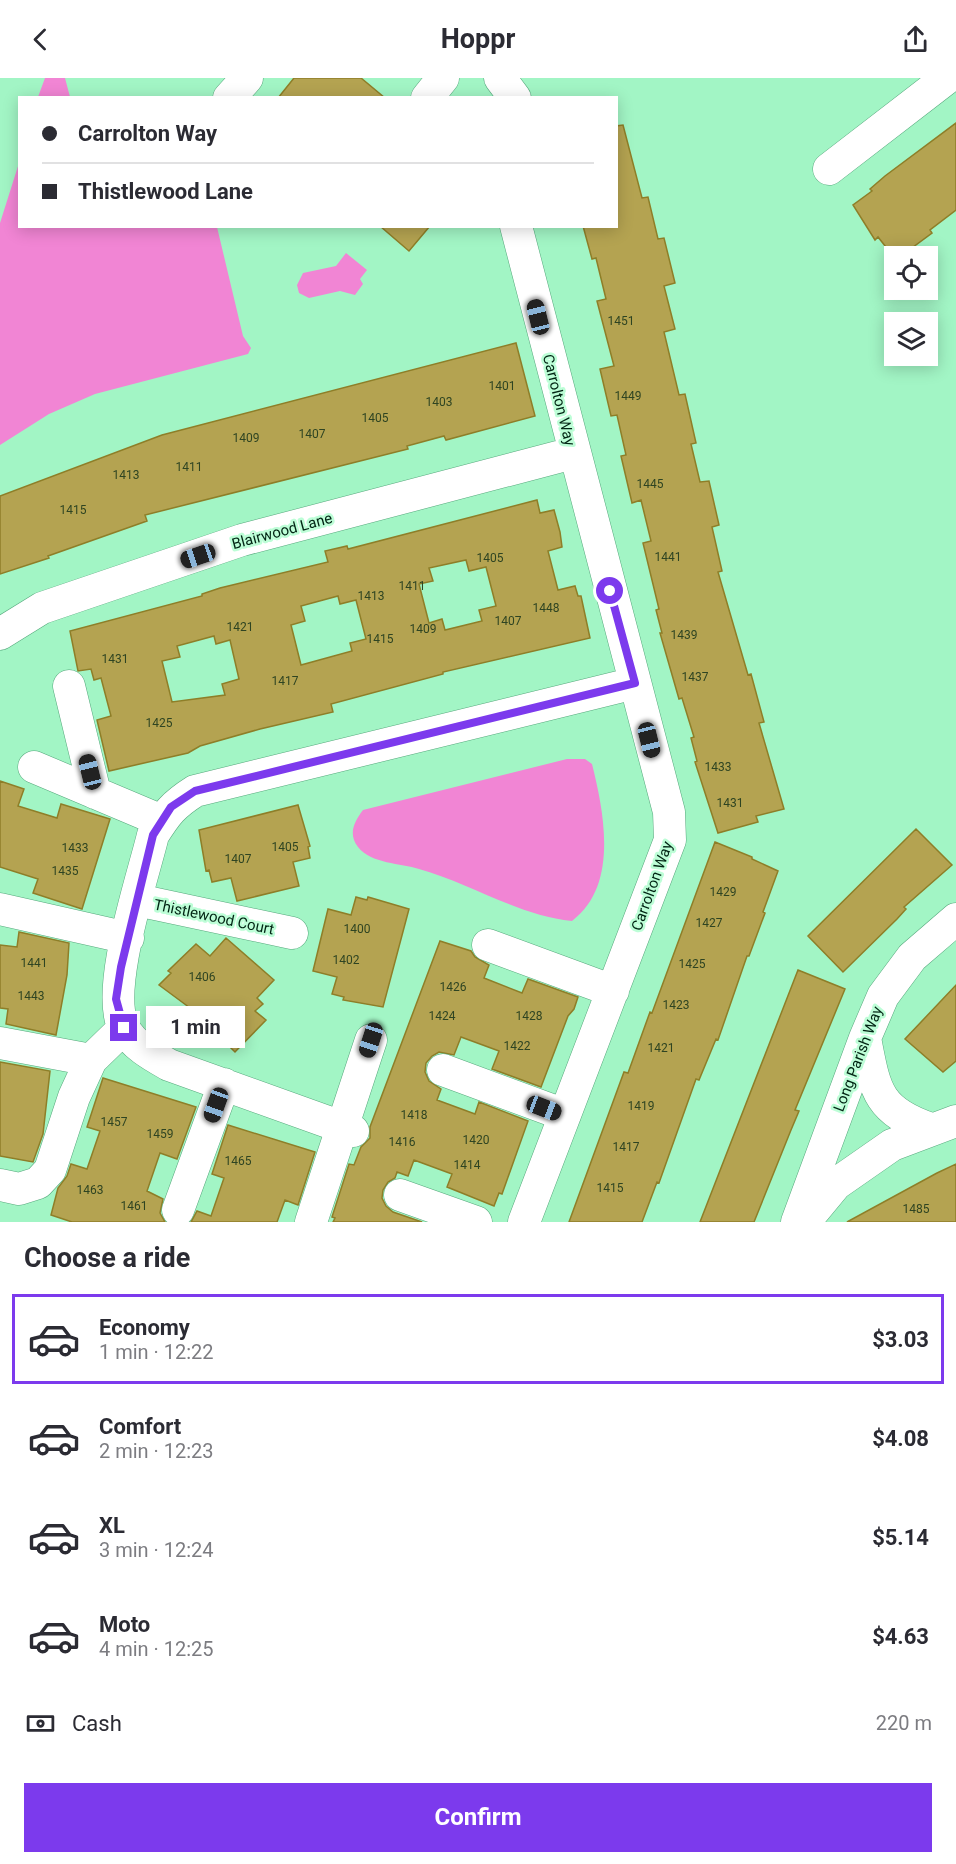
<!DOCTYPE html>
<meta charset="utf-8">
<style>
body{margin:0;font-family:Roboto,sans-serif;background:#f2f2f3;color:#2b2b33;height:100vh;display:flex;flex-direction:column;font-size:22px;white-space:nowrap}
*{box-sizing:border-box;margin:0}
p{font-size:20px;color:#7c7c81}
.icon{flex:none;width:33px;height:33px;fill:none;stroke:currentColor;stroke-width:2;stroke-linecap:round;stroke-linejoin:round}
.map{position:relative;height:1144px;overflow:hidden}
.details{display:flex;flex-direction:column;background:#fff;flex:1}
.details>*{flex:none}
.guide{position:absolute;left:18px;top:18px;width:600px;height:132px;border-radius:0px;box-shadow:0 3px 15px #0003;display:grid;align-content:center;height:132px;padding:0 24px;background:#fff}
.buttons{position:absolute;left:884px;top:168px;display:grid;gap:12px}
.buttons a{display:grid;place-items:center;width:54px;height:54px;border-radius:0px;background:#fff;box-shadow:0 3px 15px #0003;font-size:30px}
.end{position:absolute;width:27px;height:27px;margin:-14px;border:8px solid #7c3aed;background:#fff;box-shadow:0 0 0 3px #fff}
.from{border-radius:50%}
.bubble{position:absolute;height:42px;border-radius:0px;background:#fff;box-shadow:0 3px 15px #0003;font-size:20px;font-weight:700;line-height:42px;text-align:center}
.car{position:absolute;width:18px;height:36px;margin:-18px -9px;border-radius:8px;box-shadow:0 0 4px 2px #0007;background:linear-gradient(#222 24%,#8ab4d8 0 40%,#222 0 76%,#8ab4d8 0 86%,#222 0)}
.guide b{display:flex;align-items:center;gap:21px;height:57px;font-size:22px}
.guide b+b{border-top:2px solid #e1e1e2}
.guide i{width:15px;height:15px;background:#2b2b33}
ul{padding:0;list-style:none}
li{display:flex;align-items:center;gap:18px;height:90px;margin:0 12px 9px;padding:0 12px;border:3px solid transparent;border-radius:0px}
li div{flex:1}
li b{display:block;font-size:22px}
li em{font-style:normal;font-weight:700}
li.current{border-color:#7c3aed}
li>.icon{width:54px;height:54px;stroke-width:1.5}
h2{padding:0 24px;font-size:27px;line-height:72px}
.pay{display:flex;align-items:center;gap:15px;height:66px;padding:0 24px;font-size:22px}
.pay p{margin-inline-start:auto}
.button{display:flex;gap:12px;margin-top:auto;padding:12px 24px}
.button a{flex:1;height:69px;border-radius:0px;background:#7c3aed;color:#fff;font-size:24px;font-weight:700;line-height:69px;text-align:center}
header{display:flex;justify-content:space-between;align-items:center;height:78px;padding:0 24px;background:#fff;font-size:27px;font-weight:700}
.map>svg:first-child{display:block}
.water{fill:#f185d4}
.building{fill:#b4a351;stroke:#8e7e28;stroke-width:1.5;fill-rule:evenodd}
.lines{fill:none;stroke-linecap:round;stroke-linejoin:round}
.minor-casing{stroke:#56a87c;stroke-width:33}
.minor{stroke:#fff;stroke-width:32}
.route{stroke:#7c3aed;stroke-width:8}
.labels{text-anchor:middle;stroke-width:5;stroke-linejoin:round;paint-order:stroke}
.number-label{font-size:12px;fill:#2e4422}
.street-label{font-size:15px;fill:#012413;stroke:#bdfed7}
</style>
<header><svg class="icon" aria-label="back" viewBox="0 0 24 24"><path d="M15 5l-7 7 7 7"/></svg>Hoppr<svg class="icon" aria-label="share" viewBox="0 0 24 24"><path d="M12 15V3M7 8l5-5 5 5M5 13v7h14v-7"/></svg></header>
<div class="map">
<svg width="956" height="1144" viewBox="0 0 956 1144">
<rect width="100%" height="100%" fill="#a2f5c5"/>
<path class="water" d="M45,0H65L70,19H38Z
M19,85L20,148L217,149L243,258L251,270L248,276L95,316L49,336L0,367V145Z
M346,175L367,192L360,201L363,206L355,217L340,213L309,220L299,215L297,207L303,195L336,188Z
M567,681H585L592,686C604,734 619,808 572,843C519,838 470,805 419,791C401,785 371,786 358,769C348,756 354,744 363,732Z"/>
<path class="building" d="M294,0H361L385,20H278Z
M956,45V132L930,152L932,155L901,178H893L878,159L875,162L853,127L872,113L870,111L885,98Z
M623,47L642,120L648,119L658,161L664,160L675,205L664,208L675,251L664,254L679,317L685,316L696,365L691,366L700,404L709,403L719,447L712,449L722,493L718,494L748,597L751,596L764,644L759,645L784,731L756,738L758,744L718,755L695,684L697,683L691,660L694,659L682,620L679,621L660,555H662L656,532L659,531L643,465L651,463L641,422L632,425L621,378L626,377L617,337L611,338L600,291L614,288L597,223L606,221L596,180L592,181L583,148H616V48Z
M380,148H430L409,173Z
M516,265L535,338L446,362L444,358L407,368L408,371L145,437L147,443L48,478L49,480L0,496V418L162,357Z
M537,422L540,435L554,432L560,454L562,469L548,473L558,512L575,508L578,518H581L590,560L443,594V596L331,626L333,634L260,651L200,668L188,675L109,693L97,642L111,638L101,600L94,602L91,591L78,593L70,553L202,518V516L220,510L328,484L325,473L347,468L348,471ZM466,482L469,493L486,489L496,528L479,532L482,543L445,552L442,541L429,545L419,506L433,503L429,490ZM338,518L340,526L356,522L366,561L350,565L352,573L301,587L291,547L305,543L301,528ZM214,558L216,566L230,562L239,601L222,606L225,617L172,624L162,583L180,579L177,568Z
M0,703L24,711L18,728L57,740L61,726L110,741L82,831L33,815L38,801L0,789Z
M298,727L310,768L308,769L310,780L293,784L299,808L237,823L231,800L212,804L209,792L206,793L199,752Z
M916,751L952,787L904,829L906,831L897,841L843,894L808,858Z
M715,764L752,779V781L778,793L763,834L765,835L749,878H747L718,962L716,961L699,1002L696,1001L659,1105L657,1104L642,1144H569L624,994L628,995L650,934L652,935Z
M356,819L367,822L368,819L409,831L383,929L343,922L344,919L332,916L337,899L313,893L328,831L351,837Z
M19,854L69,865L67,897L56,957L6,946L8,931L0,930V867L17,869Z
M226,860L274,902L257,920L263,926L255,933L266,942L235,974L190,930L159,907L171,895L168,893L196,866L210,878Z
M440,863L471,873L475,879L489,887L484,900L522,915L528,901L578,919L574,931L568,938L541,1009L492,991L499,973L461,959L454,977L439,974L432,978L426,985L425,994L429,1003L441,1011L437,1022L475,1036L479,1024L528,1043L502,1116L499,1115L494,1128L447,1109L452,1096L414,1082L408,1098L397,1094L395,1100L388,1104L383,1112L382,1120L386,1128L393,1134L422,1144H333L335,1140L332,1139L349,1086L354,1087L361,1069L370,1060V1049Z
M798,892L845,911L795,1032L799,1033L791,1052L754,1144H700Z
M956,907V983L943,994L905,961Z
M0,984L50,993L43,1056L33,1084L0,1078Z
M103,1000L196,1029L177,1081L160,1075L147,1113L163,1121L160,1135L165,1144H72L51,1137L58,1110L67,1098L71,1086L87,1091L100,1053L87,1049Z
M228,1047L315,1074L298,1127L285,1122L277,1144H191L197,1133L211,1138L224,1100L212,1096Z
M956,1086V1144H847L937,1095Z"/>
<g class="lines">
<g class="minor-casing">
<path id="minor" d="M500,0L515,20
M229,20L247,0
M427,20L443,0
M829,91L947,0
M516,148L669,734L670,762L524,1144
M0,556L42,530L242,462L573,375
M69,608L95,715
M34,689L162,743
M137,822L292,855
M0,831L128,860
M488,867L613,913
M865,960C875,1012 877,1033 931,1051
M0,965L91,982
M443,992L565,1037
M353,1053L169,987C153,978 133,967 124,950C104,913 143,799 153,757C167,735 173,727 195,713L635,605
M0,1107L19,1111L38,1105L50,1092L74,1019L91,982L124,950
M400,1117L476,1144
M178,1132L224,1006
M807,1141L836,1106L892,1067L956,1043
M311,1144L371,962
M797,1144L865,960L883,918L912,879L956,841"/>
</g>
<use href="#minor" class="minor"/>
</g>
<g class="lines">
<path class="route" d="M124,950L116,921L121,889L153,757L171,729L195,713L635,605L610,513"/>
</g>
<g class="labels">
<g class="number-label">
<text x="621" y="247">1451</text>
<text x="502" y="312">1401</text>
<text x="628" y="322">1449</text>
<text x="439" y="328">1403</text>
<text x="375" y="344">1405</text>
<text x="312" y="360">1407</text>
<text x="246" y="364">1409</text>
<text x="189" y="393">1411</text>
<text x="126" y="401">1413</text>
<text x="650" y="410">1445</text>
<text x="73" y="436">1415</text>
<text x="668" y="483">1441</text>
<text x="490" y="484">1405</text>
<text x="412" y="512">1411</text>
<text x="371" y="522">1413</text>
<text x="546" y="534">1448</text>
<text x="508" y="547">1407</text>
<text x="240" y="553">1421</text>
<text x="423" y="555">1409</text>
<text x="684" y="561">1439</text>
<text x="380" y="565">1415</text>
<text x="115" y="585">1431</text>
<text x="695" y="603">1437</text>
<text x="285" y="607">1417</text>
<text x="159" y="649">1425</text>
<text x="718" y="693">1433</text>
<text x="730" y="729">1431</text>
<text x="285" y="773">1405</text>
<text x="75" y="774">1433</text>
<text x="238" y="785">1407</text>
<text x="65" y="797">1435</text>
<text x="723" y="818">1429</text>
<text x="709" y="849">1427</text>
<text x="357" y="855">1400</text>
<text x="346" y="886">1402</text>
<text x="34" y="889">1441</text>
<text x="692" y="890">1425</text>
<text x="202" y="903">1406</text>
<text x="453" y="913">1426</text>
<text x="31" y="922">1443</text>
<text x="676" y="931">1423</text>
<text x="442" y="942">1424</text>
<text x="529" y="942">1428</text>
<text x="517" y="972">1422</text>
<text x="661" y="974">1421</text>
<text x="641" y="1032">1419</text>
<text x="414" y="1041">1418</text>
<text x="114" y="1048">1457</text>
<text x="160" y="1060">1459</text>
<text x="476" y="1066">1420</text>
<text x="402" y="1068">1416</text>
<text x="626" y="1073">1417</text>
<text x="238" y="1087">1465</text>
<text x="467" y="1091">1414</text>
<text x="610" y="1114">1415</text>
<text x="90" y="1116">1463</text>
<text x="134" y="1132">1461</text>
<text x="916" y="1135">1485</text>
</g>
<g class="street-label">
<text transform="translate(559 322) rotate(76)" y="5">Carrolton Way</text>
<text transform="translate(282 453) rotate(-15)" y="5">Blairwood Lane</text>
<text transform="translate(652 808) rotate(-70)" y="5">Carrolton Way</text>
<text transform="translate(214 839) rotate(12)" y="5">Thistlewood Court</text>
<text transform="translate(858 981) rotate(-69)" y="5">Long Parish Way</text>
</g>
</g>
</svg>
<div class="buttons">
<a><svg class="icon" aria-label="locate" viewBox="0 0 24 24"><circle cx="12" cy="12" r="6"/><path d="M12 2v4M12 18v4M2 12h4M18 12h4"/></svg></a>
<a><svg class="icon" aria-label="layers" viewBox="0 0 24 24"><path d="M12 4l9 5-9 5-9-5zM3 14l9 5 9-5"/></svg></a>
</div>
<i class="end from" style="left:610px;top:513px"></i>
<i class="end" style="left:124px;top:950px"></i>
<div class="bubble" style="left:146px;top:928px;width:99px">1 min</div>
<i class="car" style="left:538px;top:239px;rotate:346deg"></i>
<i class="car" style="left:198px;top:478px;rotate:251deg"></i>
<i class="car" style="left:649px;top:662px;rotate:166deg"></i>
<i class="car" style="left:90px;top:694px;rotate:346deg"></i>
<i class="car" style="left:371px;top:962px;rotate:198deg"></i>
<i class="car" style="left:216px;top:1027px;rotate:200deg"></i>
<i class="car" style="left:544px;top:1030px;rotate:111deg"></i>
<div class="guide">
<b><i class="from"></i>Carrolton Way</b>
<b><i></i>Thistlewood Lane</b>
</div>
</div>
<section class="details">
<h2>Choose a ride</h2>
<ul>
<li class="current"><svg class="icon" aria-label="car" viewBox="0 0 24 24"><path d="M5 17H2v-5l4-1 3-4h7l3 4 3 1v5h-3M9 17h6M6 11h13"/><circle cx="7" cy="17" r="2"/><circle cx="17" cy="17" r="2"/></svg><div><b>Economy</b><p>1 min · 12:22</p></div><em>$3.03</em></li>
<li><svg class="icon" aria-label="car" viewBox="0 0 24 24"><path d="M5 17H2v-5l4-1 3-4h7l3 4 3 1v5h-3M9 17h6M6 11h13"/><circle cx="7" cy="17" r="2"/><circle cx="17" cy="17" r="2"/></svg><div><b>Comfort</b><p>2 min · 12:23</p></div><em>$4.08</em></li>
<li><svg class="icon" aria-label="car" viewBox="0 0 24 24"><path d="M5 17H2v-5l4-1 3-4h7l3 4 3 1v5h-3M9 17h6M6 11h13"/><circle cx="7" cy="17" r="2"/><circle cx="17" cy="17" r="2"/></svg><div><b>XL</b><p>3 min · 12:24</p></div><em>$5.14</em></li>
<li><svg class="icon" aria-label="car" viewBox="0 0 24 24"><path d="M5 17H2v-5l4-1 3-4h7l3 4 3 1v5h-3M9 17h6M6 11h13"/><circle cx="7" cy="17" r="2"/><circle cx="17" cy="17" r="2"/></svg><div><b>Moto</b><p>4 min · 12:25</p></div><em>$4.63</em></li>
</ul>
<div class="pay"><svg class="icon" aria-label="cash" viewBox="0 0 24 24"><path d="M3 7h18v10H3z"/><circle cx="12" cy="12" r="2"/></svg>Cash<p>220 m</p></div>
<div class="button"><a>Confirm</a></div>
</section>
